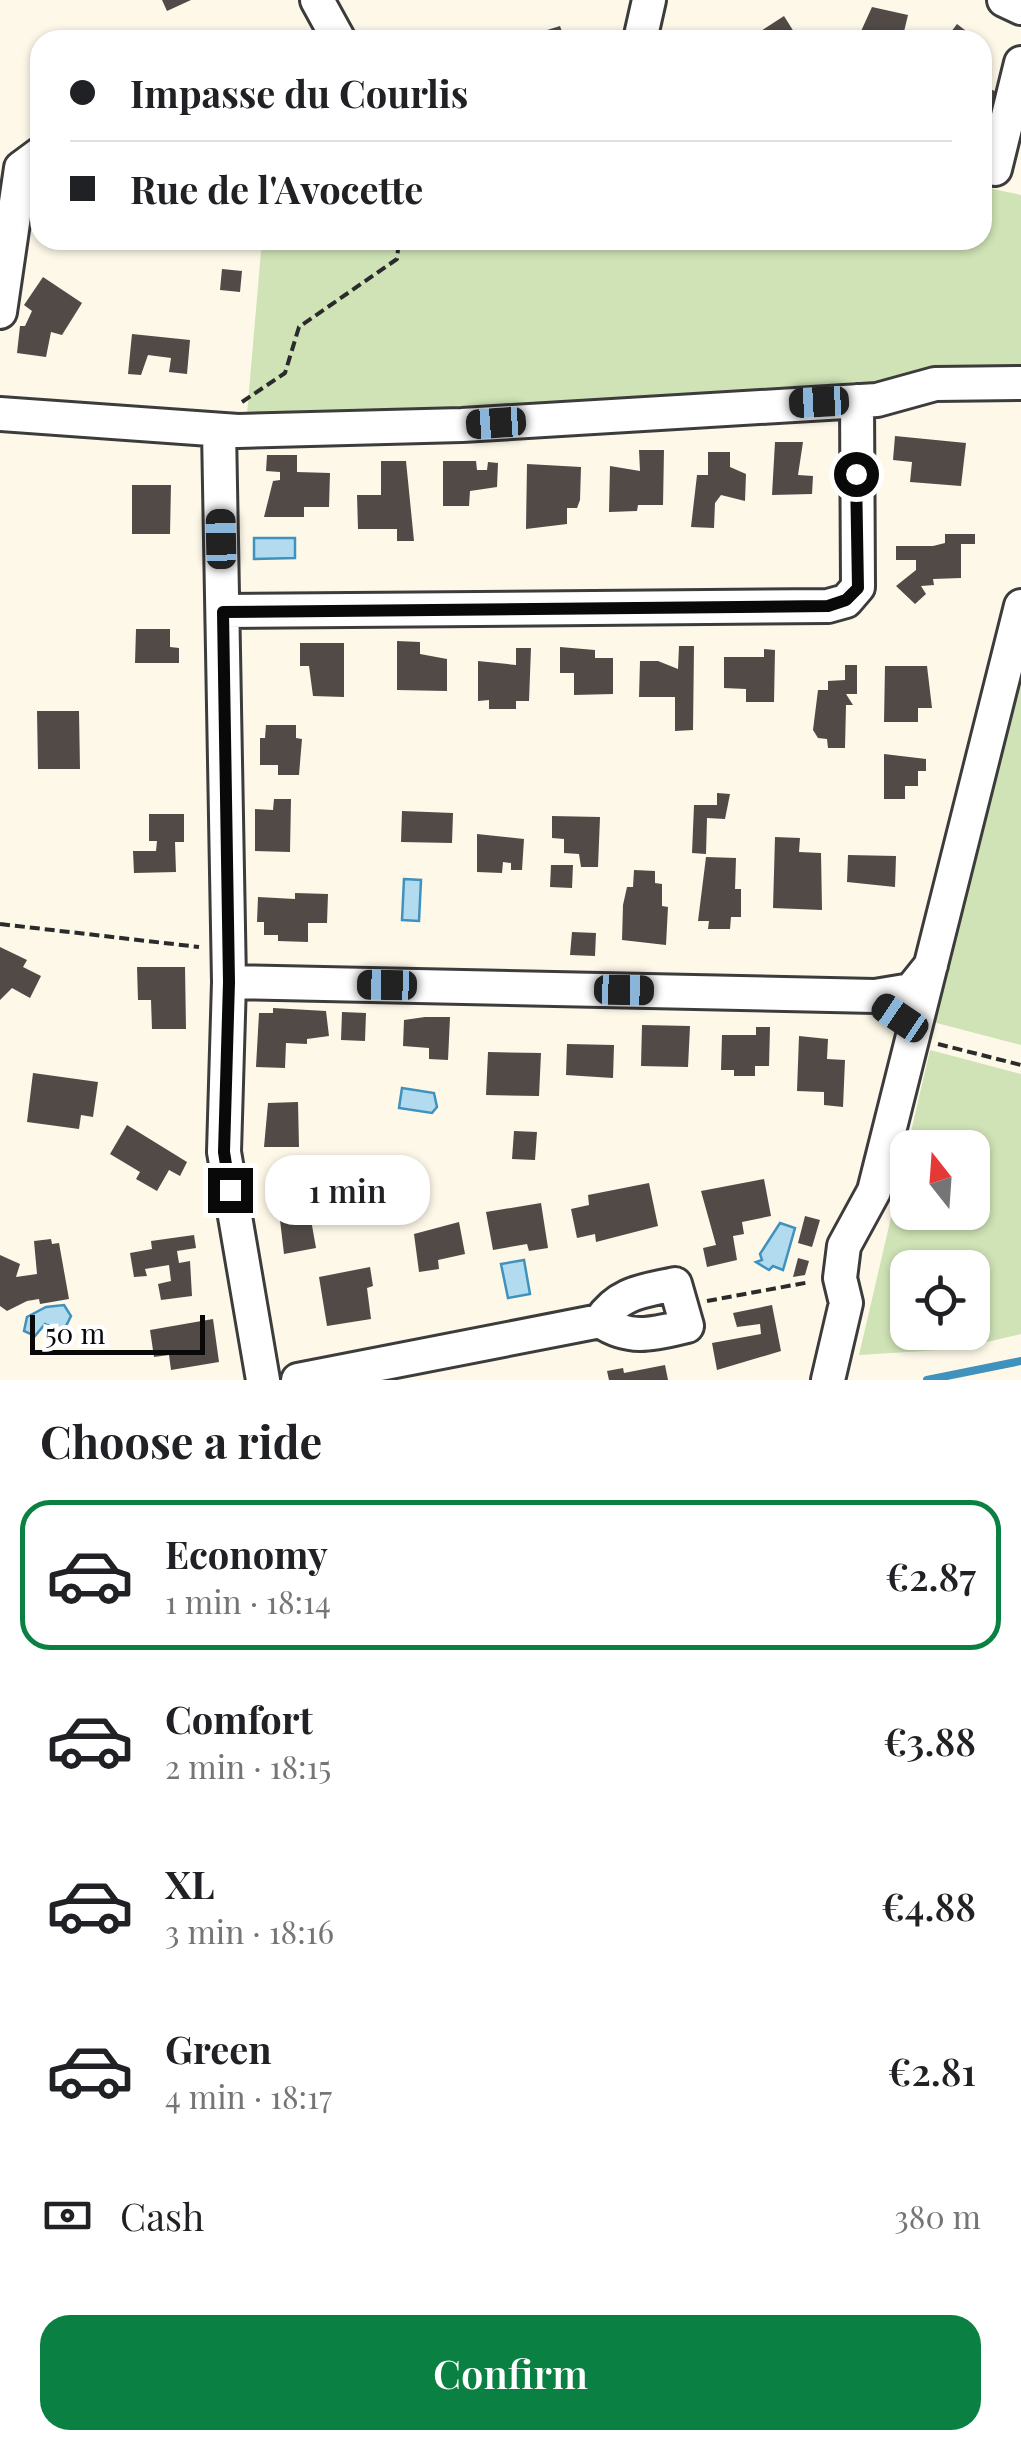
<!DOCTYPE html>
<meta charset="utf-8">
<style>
body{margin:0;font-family:"Playfair Display",serif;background:#f6f6f6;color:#202124;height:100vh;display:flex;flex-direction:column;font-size:38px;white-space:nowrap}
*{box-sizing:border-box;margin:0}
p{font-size:32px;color:#757577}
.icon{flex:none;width:55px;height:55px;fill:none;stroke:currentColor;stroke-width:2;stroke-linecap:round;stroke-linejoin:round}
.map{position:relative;height:1380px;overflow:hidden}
.details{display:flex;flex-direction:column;background:#fff;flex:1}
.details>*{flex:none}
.banner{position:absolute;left:30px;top:30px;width:962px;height:220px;border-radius:30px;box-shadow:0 2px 8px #0004;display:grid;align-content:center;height:220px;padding:0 40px;background:#fff}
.needle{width:65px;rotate:343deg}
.fabs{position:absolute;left:890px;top:1130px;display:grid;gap:20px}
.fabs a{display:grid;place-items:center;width:100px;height:100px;border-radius:20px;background:#fff;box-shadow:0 2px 8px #0004;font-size:50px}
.scale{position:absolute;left:30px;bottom:25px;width:175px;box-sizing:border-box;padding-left:10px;border:5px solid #090909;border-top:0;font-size:28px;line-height:35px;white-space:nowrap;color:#090909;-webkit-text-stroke:8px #fff;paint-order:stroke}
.end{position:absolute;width:45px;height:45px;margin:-22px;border:12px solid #090909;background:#fff;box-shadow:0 0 0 5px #fff}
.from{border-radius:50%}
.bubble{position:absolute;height:70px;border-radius:30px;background:#fff;box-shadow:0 2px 8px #0004;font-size:32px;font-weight:600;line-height:70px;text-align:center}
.car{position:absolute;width:30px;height:60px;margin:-30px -15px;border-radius:12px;box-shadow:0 0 8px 2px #0007;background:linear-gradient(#222 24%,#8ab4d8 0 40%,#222 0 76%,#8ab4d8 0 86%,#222 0)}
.banner b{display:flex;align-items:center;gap:35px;height:95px;font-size:38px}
.banner b+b{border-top:2px solid #e0e0e0}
.banner i{width:25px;height:25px;background:#202124}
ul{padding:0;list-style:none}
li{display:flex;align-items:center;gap:30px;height:150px;margin:0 20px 15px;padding:0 20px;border:5px solid transparent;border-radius:30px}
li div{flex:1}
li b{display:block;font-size:38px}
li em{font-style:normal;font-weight:600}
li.current{border-color:#0b8043}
li>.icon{width:90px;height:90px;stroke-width:1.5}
h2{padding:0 40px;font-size:45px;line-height:120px}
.pay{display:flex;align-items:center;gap:25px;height:110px;padding:0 40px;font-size:38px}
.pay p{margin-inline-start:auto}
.button{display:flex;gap:20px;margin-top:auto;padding:20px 40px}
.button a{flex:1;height:115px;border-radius:30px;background:#0b8043;color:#fff;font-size:40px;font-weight:600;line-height:115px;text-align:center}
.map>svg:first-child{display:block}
.green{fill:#cfe3b6;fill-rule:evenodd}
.water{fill:#b2dbef;stroke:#4092be;stroke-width:2.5}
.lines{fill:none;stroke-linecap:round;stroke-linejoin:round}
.stream{stroke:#4092be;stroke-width:8}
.building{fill:#514a47}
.minor-casing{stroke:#3c3c3c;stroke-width:38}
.path{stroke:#2b2b2b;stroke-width:4;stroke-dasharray:10 5;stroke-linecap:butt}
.minor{stroke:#fff;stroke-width:32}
.route{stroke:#090909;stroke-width:12}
</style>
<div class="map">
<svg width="1021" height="1380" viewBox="0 0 1021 1380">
<rect width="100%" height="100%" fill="#fdf8e8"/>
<path class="green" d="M983,187L1021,195V369L951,368L857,386L415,410L247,414L262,240H982Z
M1021,644V1045L929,1021Z
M930,1050L1021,1074V1334L957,1349L859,1355ZM908,1148H972V1212H908ZM908,1268H972V1332H908Z"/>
<path class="water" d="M254,538H295V558L254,559Z
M404,879L421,880L419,921L402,920Z
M402,1088L434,1093L437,1107L432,1113L399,1108Z
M780,1223L795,1228L783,1270L773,1266L769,1270L756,1262L762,1260L760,1254Z
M524,1260L530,1294L508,1298L501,1264Z
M64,1305L71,1316L63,1332L45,1324L35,1336L24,1331L27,1317L46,1307Z"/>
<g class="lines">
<path class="stream" d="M927,1380L1021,1361"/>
</g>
<path class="building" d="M162,0H191L167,11Z
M872,7L908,15L902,40H857Z
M784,16L799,40H747Z
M957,24L978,40H945Z
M560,26L565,40H519L518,39Z
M982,85L1001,94L997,112L982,106Z
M222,269L242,271L240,292L220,290Z
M43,277L82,303L62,335L51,332L46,357L17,353L20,326H25L32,311L24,305Z
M132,334L190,340L187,374L169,372L171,358L148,355L141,375L128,374Z
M895,436L966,443L961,486L910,482L912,462L893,460Z
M775,442H803L798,475L813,476L812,494L772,495Z
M639,450H664L663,505H638L637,511L609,512L610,466L640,471Z
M708,452H730V467L746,474L745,501L721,495L715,503L714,528L691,527L697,475H708Z
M267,455H297V472L330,473L329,507H304V517H264L273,481L280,480V472L266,471Z
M381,461H406L414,541H397V529H358L357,495H381Z
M443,461H476L477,470H487L488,462L498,463L497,487L470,491L469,506H443Z
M527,464L581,467L580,500L577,508H567V524L526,529Z
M132,485H171L170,534H132Z
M945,534H975V544H961V578L933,579L934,585L921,586L926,594L915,604L896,586L916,570V560H896V546H933L945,543Z
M136,629H170V647L179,648V663H135Z
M397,641L420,642V654L447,659V691L397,690Z
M300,643H344V697L313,696L309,666H300Z
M679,646H694L693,730L675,731V697H639L640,661H658L678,669Z
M560,647L595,650V658H613V694L574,695V673H560Z
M516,648H531L529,701H516V709H489V700L478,701V661L516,665Z
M764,649L775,650L774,702H746V689L724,688V657H764Z
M845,665H857V694H846L853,705H846L845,748H828L827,739L818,738L813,730L818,690H828V681L845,680Z
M885,666H927L932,708H918V722H884Z
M37,711H79L80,769H38Z
M266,725H296V738L302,739L299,775H278V765H260V738H265Z
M884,754L926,759V771H918V786H905V799H884Z
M717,793L730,794L725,819L707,818L706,854L692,853L694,805H717Z
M274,799H291L290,852L255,851V809L273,810Z
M402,811L453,813L452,843L401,842Z
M149,814H184V842H175L176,872L134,873L133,851H156L157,841H149Z
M552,816L600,817L598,867H581L579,854L564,853V839L552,838Z
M477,834L524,839L522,870H511V863L503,862L502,873L477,872Z
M775,837L800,838L799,852L821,853L822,910L773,908Z
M848,855L896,856L895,887L847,882Z
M706,857L736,858L735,889H741V917H731L730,929H708L709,921H698Z
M551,865H573L572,888L550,887Z
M634,870L655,871V883L662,884V906L668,907L666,945L622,940L623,905L627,887H633Z
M295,893L328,894L327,923H308V942L278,941V935H264V922H257L258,897L295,899Z
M572,932L596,933L595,956L570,955Z
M0,947L27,960L23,967L41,976L30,998L12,988L0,1000Z
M137,967H185L186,1029H152L151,1000H138Z
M273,1008L326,1011L329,1036L307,1039V1044L286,1043L285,1068L256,1067L259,1013H273Z
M342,1012L366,1013L365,1041L341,1040Z
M425,1017H450L448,1060L429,1059V1048L403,1046L404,1020Z
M642,1025L690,1026L688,1067L641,1066Z
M756,1027H770L769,1066H755V1076H734V1070H721L722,1035H756Z
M799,1036L828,1039L827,1059L845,1060L843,1107L824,1105V1092L797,1091Z
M567,1044L614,1045L613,1078L566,1075Z
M488,1052L541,1053L539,1096L486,1095Z
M33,1073L98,1082L93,1117L81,1115L79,1129L27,1122Z
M298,1102L299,1147H264L268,1103Z
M127,1125L187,1162L180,1176L169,1170L157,1191L136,1179L140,1172L110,1154Z
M514,1131L537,1132L535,1160L512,1159Z
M764,1179L771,1216L742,1222L744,1234L733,1236L737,1260L707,1267L703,1248L716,1245L701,1191Z
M649,1183L658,1226L596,1242L595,1234L577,1238L571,1209L589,1205L588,1195Z
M307,1197L316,1248L284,1254L278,1203Z
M541,1203L548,1248L529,1251L527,1244L493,1250L486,1212Z
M805,1216L820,1220L812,1247L798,1243Z
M459,1222L465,1254L438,1260L439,1269L419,1272L414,1234Z
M194,1235L196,1248L177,1251L179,1263L190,1261L192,1296L161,1300L158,1284L171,1281L169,1265L145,1269L147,1276L134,1277L130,1253L152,1249L151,1241Z
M51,1239L52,1244L59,1243L69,1299L40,1304L39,1299L27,1301L7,1311L0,1306V1255L20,1264L16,1277L37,1274L34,1241Z
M798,1258L809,1261L805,1275L793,1277Z
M370,1267L373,1286L367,1288L371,1319L327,1326L319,1277Z
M772,1305L781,1351L717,1370L712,1343L761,1334L760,1324L737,1327L733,1313Z
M213,1319L219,1362L171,1370L169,1355L154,1357L150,1330Z
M665,1365L668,1380H609L607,1371L623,1368L624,1373Z"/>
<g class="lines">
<g class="minor-casing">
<path id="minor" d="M317,0L339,40
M1004,0L1021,8
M640,40L649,0
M995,169L1021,63
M0,312L21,168L40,154
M0,414L238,431L462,425L877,400L935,384L1021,383
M219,430L229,982L224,1152L263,1380
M223,611L828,606L846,601L858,587L857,401
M229,982L875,996L911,990L931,965
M298,1380L600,1321C630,1341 653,1334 687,1326L675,1284C644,1291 619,1292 600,1321
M828,1380L846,1303L840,1278L844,1246L874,1191L1021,606"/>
</g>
<path class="path" d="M242,402L285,373L299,327L397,259L399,240
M0,924L199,947
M938,1044L1021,1065
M707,1301L810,1282"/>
<use href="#minor" class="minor"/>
</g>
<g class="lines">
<path class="route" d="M230,1190L224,1152L229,982L223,612L828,606L846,600L858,588L856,474"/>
</g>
</svg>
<div class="fabs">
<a><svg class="needle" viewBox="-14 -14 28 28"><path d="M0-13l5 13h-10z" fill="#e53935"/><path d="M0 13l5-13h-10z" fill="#757577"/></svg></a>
<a><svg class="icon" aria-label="locate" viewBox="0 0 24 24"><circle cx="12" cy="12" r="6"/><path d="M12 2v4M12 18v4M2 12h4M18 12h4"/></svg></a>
</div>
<div class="scale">50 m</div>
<i class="end from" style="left:856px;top:474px"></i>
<i class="end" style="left:230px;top:1190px"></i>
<div class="bubble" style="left:265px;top:1155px;width:165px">1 min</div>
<i class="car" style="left:819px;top:402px;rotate:267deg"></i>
<i class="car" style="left:496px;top:423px;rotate:266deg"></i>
<i class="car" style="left:221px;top:539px;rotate:359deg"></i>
<i class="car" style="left:387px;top:985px;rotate:271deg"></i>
<i class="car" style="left:624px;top:990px;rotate:91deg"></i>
<i class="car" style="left:900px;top:1018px;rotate:304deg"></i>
<div class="banner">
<b><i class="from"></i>Impasse du Courlis</b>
<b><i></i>Rue de l'Avocette</b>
</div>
</div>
<section class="details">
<h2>Choose a ride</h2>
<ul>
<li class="current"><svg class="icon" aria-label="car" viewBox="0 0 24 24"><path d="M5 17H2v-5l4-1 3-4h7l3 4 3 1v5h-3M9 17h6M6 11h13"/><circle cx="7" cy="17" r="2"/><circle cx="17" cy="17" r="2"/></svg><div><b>Economy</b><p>1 min · 18:14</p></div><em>€2.87</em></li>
<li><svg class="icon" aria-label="car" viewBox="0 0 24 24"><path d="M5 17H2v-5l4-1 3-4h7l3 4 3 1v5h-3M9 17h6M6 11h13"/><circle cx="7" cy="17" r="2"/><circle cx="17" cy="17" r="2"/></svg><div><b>Comfort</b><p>2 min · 18:15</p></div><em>€3.88</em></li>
<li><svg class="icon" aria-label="car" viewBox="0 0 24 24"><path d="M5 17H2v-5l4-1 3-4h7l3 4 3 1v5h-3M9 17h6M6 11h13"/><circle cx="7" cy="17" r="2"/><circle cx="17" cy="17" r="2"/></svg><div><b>XL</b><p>3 min · 18:16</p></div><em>€4.88</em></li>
<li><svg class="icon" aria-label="car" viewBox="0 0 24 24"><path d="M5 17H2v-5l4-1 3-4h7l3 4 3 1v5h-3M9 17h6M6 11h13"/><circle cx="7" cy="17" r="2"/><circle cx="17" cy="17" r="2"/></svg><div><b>Green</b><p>4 min · 18:17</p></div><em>€2.81</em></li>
</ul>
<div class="pay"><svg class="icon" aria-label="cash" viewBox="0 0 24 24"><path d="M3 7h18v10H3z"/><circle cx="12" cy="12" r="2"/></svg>Cash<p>380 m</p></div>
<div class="button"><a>Confirm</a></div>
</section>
